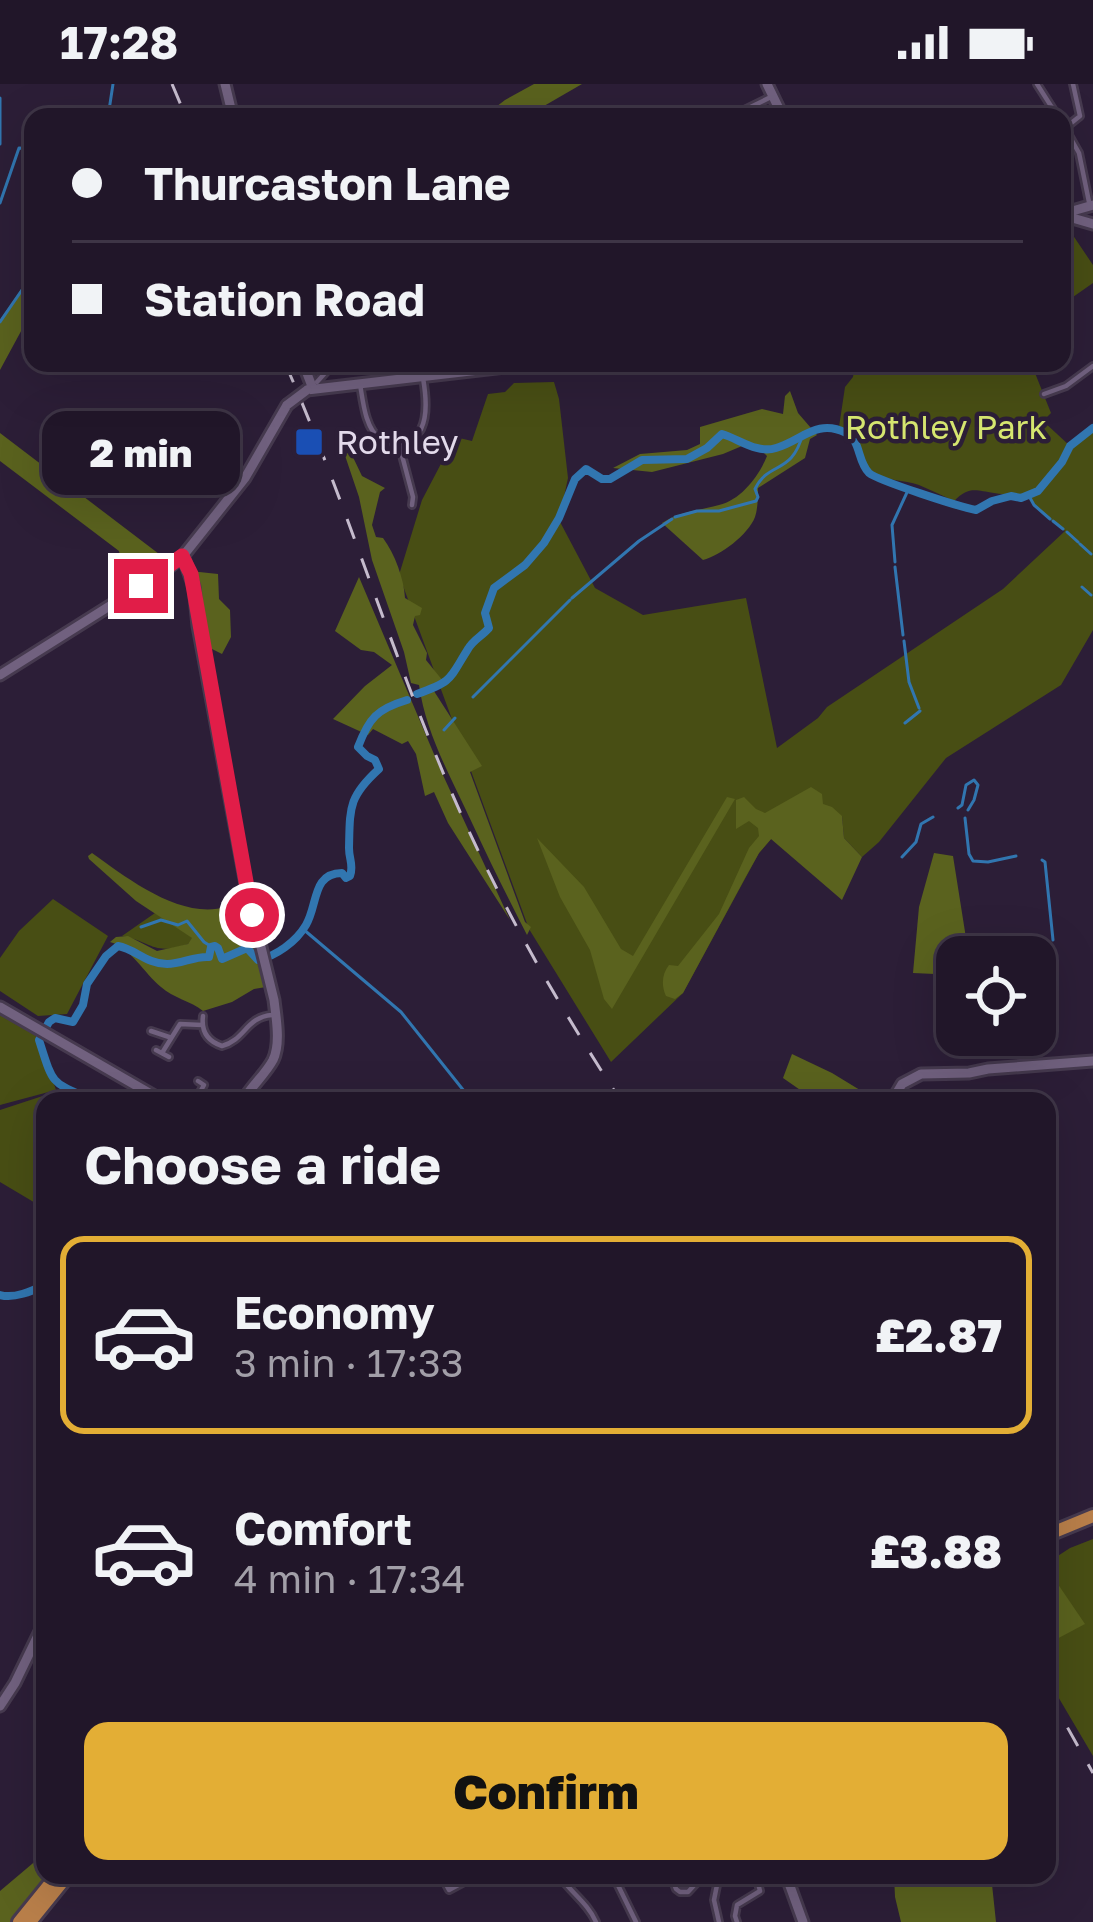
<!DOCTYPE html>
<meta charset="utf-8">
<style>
body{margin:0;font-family:"Golos Text",sans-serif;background:#2d2335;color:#f1f3f6;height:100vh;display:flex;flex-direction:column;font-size:45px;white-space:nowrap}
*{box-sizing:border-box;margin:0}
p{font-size:39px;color:#a29fa8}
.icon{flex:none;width:66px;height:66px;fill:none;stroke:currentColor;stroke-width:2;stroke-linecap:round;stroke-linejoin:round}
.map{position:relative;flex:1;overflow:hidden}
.sheet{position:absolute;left:36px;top:1008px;width:1020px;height:792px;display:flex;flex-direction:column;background:#211629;border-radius:24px;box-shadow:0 12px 48px #0002,0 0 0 3px #3e3546}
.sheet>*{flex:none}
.top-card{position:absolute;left:24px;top:24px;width:1047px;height:264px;border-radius:24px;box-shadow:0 12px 48px #0002,0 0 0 3px #3e3546;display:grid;align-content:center;height:264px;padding:0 48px;background:#211629}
.tools{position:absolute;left:936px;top:852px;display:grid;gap:24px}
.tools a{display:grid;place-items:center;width:120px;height:120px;border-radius:24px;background:#211629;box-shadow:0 12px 48px #0002,0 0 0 3px #3e3546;font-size:60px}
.end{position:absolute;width:54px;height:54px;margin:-27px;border:15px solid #e11d48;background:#fff;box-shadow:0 0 0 6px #fff}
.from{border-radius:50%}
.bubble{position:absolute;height:84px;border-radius:24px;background:#211629;box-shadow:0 12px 48px #0002,0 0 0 3px #3e3546;font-size:39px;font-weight:800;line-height:84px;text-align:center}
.top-card b{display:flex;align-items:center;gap:42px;height:114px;font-size:45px}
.top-card b+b{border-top:3px solid #3e3546}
.top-card i{width:30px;height:30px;background:#f1f3f6}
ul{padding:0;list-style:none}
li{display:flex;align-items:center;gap:36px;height:198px;margin:0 24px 18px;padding:0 24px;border:6px solid transparent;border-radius:24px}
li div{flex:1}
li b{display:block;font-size:45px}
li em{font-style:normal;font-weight:800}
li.active{border-color:#e3ae35}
li>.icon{width:108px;height:108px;stroke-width:1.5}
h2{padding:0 48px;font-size:54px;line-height:144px}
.button{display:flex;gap:24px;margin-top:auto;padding:24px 48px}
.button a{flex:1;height:138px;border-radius:24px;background:#e3ae35;color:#111;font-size:48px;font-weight:800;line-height:138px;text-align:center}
.status{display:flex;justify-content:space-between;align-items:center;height:84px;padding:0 60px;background:#211629;direction:ltr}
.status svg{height:33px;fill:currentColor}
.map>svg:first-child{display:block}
.green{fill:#484e14}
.forest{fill:#5a621e}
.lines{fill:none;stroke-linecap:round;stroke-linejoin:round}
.stream{stroke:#3176b0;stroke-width:3}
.river{stroke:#3176b0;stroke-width:8}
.street-casing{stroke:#463a4f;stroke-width:10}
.secondary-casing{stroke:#463a4f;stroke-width:15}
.highway-casing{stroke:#463a4f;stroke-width:18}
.street{stroke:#71617f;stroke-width:4.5}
.secondary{stroke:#71617f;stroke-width:9}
.highway{stroke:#b97f4a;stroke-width:12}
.rail{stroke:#c5bbcd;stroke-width:3;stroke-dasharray:21 21;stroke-linecap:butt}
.secondary-bridge-casing{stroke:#463a4f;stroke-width:15;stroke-linecap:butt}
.secondary-bridge{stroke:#71617f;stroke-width:9}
.route{stroke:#e11d48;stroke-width:15}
.transit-dot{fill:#1a4fb4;stroke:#2c1e37;stroke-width:4.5}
.labels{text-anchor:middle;stroke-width:9;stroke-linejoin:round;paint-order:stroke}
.park-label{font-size:33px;fill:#d6e670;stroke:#2c1e37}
.poi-label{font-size:33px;fill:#e3daeb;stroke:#2c1e37;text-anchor:start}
</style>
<div class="status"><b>17:28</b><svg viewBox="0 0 49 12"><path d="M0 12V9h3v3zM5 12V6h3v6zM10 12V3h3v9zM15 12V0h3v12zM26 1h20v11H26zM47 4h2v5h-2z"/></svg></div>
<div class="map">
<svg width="1093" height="1838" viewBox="0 0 1093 1838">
<rect width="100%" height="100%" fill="#2c1e37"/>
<path class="green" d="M1062,135L1093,181V199L1063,220L1068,245L1062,249Z
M855,279H1031L1051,329L1043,337L1070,362L1093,344V546L1061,601L946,674L879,758L862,773L844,754L842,732L787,737L759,769L683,909L611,978L529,845L399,491L422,416L455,353L472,357L488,310L505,308L514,299L554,298L559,315L568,394L559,436L595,504L643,531L746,514L777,664L818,634L827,623L1003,505L1065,447L1041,428L1027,410C1016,411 1005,411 994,409C975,406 969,402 954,417C943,412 931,406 919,401C904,396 885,397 872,387C855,373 867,352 839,343L845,303L853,293Z
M53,815L108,852L67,930L38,932L0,907V874L19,847Z
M155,829L193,854L188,860C153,872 153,858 122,852Z
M0,928L37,949L56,1006L0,1021Z
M67,1004L82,1017H45V1123H42L0,1098V1026Z
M1093,1455V1672L1047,1594V1556L1084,1540L1047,1485V1479L1070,1464Z"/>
<path class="forest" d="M534,0H582L525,33H483L505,16Z
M33,188V225L0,286V236Z
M790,307L798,329L817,351L810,355L805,374L758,404C758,412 758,424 755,433C748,451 721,471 703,476L662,439C681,427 697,427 719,421C741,416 759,392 767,372L760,365L742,362L723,370L652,388L613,384L640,370L687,366L700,360V343L762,325L783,330L785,312Z
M339,344L362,392L385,404L380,408L372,441L376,453L383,454C395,470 404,495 405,514L422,524L420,531L415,532L413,541L427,569L426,576L443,597L432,604L482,682L470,688L525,838L531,843L527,851C508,814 490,778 473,741C452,695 426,651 419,601L411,599L404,568L372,476L359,413L336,345Z
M0,349L163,473L126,500L119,467L0,377Z
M190,487L218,490L219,515L230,526L231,553L222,570L204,561Z
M359,493L442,689L510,836L448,739L434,708L425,712L416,670L408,657L402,660L373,645L368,651L333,635L365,602L392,581L374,568L361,566L335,547Z
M811,703L822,710L823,720L832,723L842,732L844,754L862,773L842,816L771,755L759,769L745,794L683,909L675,915L666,912C661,901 662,890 669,881L678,882L719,830L749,764L759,752L758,744L749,737L736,745V716L744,713L756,725L765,729Z
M727,713L735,715L612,925L604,915L590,866L560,813L537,754L584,803L621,865L633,872Z
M92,769C133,798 195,848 245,814L266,903L254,905L232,918L203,927C191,917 173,914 161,903C144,889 131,864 110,858L116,853L128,852L157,867L188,860L192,854L136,817L89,775L88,772Z
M934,769L953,772L969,873H957V891L913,889L919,823Z
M792,970L832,989L878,1017H816L783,994Z
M1047,1484L1085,1540L1053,1557L1047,1556Z
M45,1769V1791H48L11,1838H0V1807Z
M894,1791H991L996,1838H901L895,1813Z"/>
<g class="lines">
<path class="stream" d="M0,14V60
M108,33L113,0
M0,119L19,64L33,65
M0,238L33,190
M1029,412L1034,421L1050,435
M675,433L697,427H719L756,417L758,413L755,405C769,376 792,392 803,349
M1053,437L1063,445
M1067,448L1078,458
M1080,460L1091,470
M895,478L892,441L909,404
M895,483L903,551
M1082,503L1091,511
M572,514L639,457L672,435
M904,557L909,598L919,624
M473,613L570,516
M905,639L920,627
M444,646L455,634
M958,724L962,721L966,701L974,696L978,701L974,716L968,726
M965,734L969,770L973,777L988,778L1016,772
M902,773L916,758L921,740L933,733
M1042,776L1045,778L1053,856
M141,843L161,836L178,841L187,837L204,858L212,863
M303,845L401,928L472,1017
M1054,875L1056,899L1054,910
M1036,948L1042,933
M1032,971L1035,951"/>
<path class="river" d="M417,610C454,597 449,595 468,565C473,556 482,552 489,544L485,529L494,504L525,481L544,459L559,434L575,395L586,385L602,395H610L642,376L687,375L707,364L722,350C739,355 757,370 776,364C801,357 817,334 846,349C861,356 857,377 869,389C879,397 960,423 976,426L992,417L1011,412L1021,414L1038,407L1062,378L1070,362L1093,344
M94,1017C50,997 54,1003 39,956L49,938L55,934L73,938L83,921L87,900L106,872L118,862C135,865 147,880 167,880C182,880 194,872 209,873L211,863L215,862L218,864L222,875L247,864L258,876C276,872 296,858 306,841C318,821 312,789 342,789L346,794L350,792C354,781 349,776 349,764C350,724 348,713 379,685L375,676L367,672L358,663C369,634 377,625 407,616
M0,1211C14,1215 32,1207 45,1201"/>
<g class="street-casing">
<path id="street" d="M1037,0L1058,33
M730,33L773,12
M1062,39L1079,69L1089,118
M1065,44L1080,32L1073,0
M317,298L334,279
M360,300C363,317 365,344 380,355C385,359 393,361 399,360C431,356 427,317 423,294
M1044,310L1066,302L1093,282
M399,360L413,413L412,421
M203,932C201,947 207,957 222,962C245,956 246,933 272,931
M151,947L169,953
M156,966L169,973
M162,969L180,940L202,941
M195,1017L204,1001L198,997
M441,1791L449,1806L477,1791
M559,1791C570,1808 588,1819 596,1838
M613,1791L636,1838
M671,1791L676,1805L680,1808H688L699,1796L716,1798
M719,1838L714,1816L719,1791
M737,1838L735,1832L737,1821L760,1807L756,1791"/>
</g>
<g class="secondary-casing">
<path id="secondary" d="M225,0L233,33
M767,0L783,33
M1062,130L1093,121
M1062,131L1093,140
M303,279L313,305
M307,306L539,279
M183,472L194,503L198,542L247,806L274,916C276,934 281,959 273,976C265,991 251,1002 243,1017
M0,591L162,489L183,472L245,394L287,321
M0,923L163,1017
M892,1017L902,1000L921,990L969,989L988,985L1093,977
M0,1622L15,1599L45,1537
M786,1791L803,1838"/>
</g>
<g class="highway-casing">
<path id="highway" d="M1047,1451L1093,1432
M19,1838L57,1791
M30,1838L68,1791"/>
</g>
<use href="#street" class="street"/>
<use href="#secondary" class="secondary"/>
<use href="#highway" class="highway"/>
<path class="rail" d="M172,0L186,33
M285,279C346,418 390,565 450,705C497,814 556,918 621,1017
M1047,1607L1093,1689"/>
<g class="secondary-bridge-casing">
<path id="secondary-bridge" d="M287,321L307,306"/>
</g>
<use href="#secondary-bridge" class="secondary-bridge"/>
</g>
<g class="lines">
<path class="route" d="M141,502L182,472L191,490L252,831"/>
</g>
<rect class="transit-dot" x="294" y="343" width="30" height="30" rx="6"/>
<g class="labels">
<g class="park-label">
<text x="946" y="355">Rothley Park</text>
</g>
<g class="poi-label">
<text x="336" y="370">Rothley</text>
</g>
</g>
</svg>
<div class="tools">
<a><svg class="icon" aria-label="locate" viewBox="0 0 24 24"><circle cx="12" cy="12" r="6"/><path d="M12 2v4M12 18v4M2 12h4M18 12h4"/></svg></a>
</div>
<i class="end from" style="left:252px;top:831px"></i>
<i class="end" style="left:141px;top:502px"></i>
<div class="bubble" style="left:42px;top:327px;width:198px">2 min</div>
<div class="top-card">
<b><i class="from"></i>Thurcaston Lane</b>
<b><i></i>Station Road</b>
</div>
<section class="sheet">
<h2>Choose a ride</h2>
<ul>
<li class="active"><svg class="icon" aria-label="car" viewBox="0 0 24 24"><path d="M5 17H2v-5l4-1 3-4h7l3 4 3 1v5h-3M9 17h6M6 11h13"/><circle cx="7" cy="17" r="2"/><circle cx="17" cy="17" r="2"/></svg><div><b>Economy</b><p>3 min · 17:33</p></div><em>£2.87</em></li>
<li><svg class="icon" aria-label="car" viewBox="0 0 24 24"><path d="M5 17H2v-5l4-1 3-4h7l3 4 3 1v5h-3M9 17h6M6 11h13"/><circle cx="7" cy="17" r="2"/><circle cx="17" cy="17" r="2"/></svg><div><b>Comfort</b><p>4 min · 17:34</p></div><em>£3.88</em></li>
</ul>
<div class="button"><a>Confirm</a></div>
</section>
</div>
